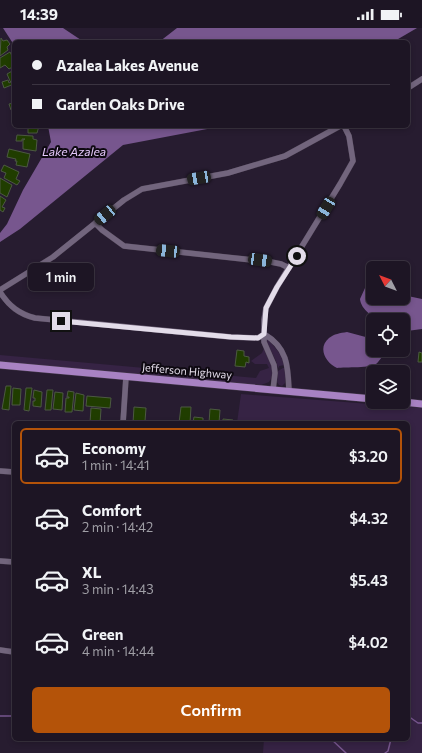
<!DOCTYPE html>
<meta charset="utf-8">
<style>
body{margin:0;font-family:Commissioner,sans-serif;background:#251e2c;color:#f1f3f6;height:100vh;display:flex;flex-direction:column;font-size:15px;white-space:nowrap}
*{box-sizing:border-box;margin:0}
p{font-size:13px;color:#a09fa6}
.icon{flex:none;width:22px;height:22px;fill:none;stroke:currentColor;stroke-width:2;stroke-linecap:round;stroke-linejoin:round}
.map{position:relative;flex:1;overflow:hidden}
.panel{position:absolute;left:12px;top:393px;width:398px;height:320px;display:flex;flex-direction:column;background:#1d1524;border-radius:6px;box-shadow:0 2px 6px #0003,0 0 0 1px #3b3441}
.panel>*{flex:none}
.hud{position:absolute;left:12px;top:12px;width:398px;height:88px;border-radius:6px;box-shadow:0 2px 6px #0003,0 0 0 1px #3b3441;display:grid;align-content:center;height:88px;padding:0 20px;background:#1d1524}
.needle{width:26px;rotate:312deg}
.buttons{position:absolute;left:366px;top:233px;display:grid;gap:8px}
.buttons a{display:grid;place-items:center;width:44px;height:44px;border-radius:6px;background:#1d1524;box-shadow:0 2px 6px #0003,0 0 0 1px #3b3441;font-size:20px}
.end{position:absolute;width:18px;height:18px;margin:-9px;border:5px solid #e3dce9;background:#111;box-shadow:0 0 0 2px #111}
.from{border-radius:50%}
.bubble{position:absolute;height:28px;border-radius:6px;background:#1d1524;box-shadow:0 2px 6px #0003,0 0 0 1px #3b3441;font-size:13px;font-weight:600;line-height:28px;text-align:center}
.car{position:absolute;width:12px;height:24px;margin:-12px -6px;border-radius:5px;box-shadow:0 0 3px 1px #0007;background:linear-gradient(#222 24%,#8ab4d8 0 40%,#222 0 76%,#8ab4d8 0 86%,#222 0)}
.hud b{display:flex;align-items:center;gap:14px;height:38px;font-size:15px}
.hud b+b{border-top:1px solid #3b3441}
.hud i{width:10px;height:10px;background:#f1f3f6}
ul{padding:7px 0 0;list-style:none}
li{display:flex;align-items:center;gap:12px;height:56px;margin:0 8px 6px;padding:0 12px;border:2px solid transparent;border-radius:6px}
li div{flex:1}
li b{display:block;font-size:15px}
li em{font-style:normal;font-weight:600}
li.active{border-color:#b45309}
li>.icon{width:36px;height:36px;stroke-width:1.5}
.button{display:flex;gap:8px;margin-top:auto;padding:8px 20px}
.button a{flex:1;height:46px;border-radius:6px;background:#b45309;color:#fff;font-size:16px;font-weight:600;line-height:46px;text-align:center}
.status{display:flex;justify-content:space-between;align-items:center;height:28px;padding:0 20px;background:#1d1524;direction:ltr}
.status svg{height:11px;fill:currentColor}
.map>svg:first-child{display:block}
.green{fill:#362344}
.water{fill:#77568e}
.lines{fill:none;stroke-linecap:round;stroke-linejoin:round}
.stream{stroke:#77568e;stroke-width:1.5}
.building{fill:#203d00;stroke:#4c5942}
.minor-casing{stroke:#433949;stroke-width:6}
.major-casing{stroke:#433949;stroke-width:8}
.minor{stroke:#72657d;stroke-width:5.5}
.major{stroke:#a882c3;stroke-width:7}
.route{stroke:#e3dce9;stroke-width:5}
.labels{text-anchor:middle;stroke-width:4;stroke-linejoin:round;paint-order:stroke}
.street-label{font-size:11px;fill:#e3dce9;stroke:#0e0911}
.water-label{font-size:12px;font-style:italic;fill:#e5c8fb;stroke:#0e0911}
</style>
<div class="status"><b>14:39</b><svg viewBox="0 0 49 12"><path d="M0 12V9h3v3zM5 12V6h3v6zM10 12V3h3v9zM15 12V0h3v12zM26 1h20v11H26zM47 4h2v5h-2z"/></svg></div>
<div class="map">
<svg width="422" height="725" viewBox="0 0 422 725">
<rect width="100%" height="100%" fill="#271c30"/>
<path class="green" d="M266,311H268L281,327L285,337L279,338V339L278,340C276,329 268,321 266,311Z
M264,320C269,331 277,344 269,354L261,357L0,335V327L256,350L260,343L269,340L267,336H255L251,333L262,325Z
M283,340H285V355L282,358L279,357L277,354L278,343Z
M241,366L422,380V725H263L264,711H408V395H237Z"/>
<path class="water" d="M3,0H63L84,14H14V17Z
M177,0H417L393,14H159Z
M48,98H223L123,117L20,201L0,214V205L7,196L23,162L51,114Z
M373,256V270H403V267L422,271V301L407,303L403,306V292C397,292 389,293 383,292C374,290 361,282 360,271L365,260Z
M347,304L373,311V322H388C383,326 380,333 376,336C372,340 345,339 337,340C326,335 317,320 329,310C334,306 340,305 347,304Z"/>
<g class="lines">
<path class="stream" d="M0,688H14
M408,688L418,695H422
M331,711L346,725
M385,725L388,723L391,711"/>
</g>
<path class="building" d="M1,10L3,13L7,12L10,16L7,19L8,22L0,28Z
M10,24L12,28L14,27V38L9,41L5,37L0,40V30Z
M14,42V56L4,60L2,54L8,52L9,55L11,54L10,53L7,46Z
M14,75V82H11L9,76Z
M28,98H39L37,105H28Z
M17,107L33,108V111L37,112L36,123L23,121V112L25,111H22V113H16Z
M9,121L30,126L27,139L16,137L17,133H15L16,131L7,129Z
M4,137L19,144L16,151L20,153L17,157L4,150L6,145L1,143Z
M0,150L12,157L7,169L0,165Z
M0,168L6,172L2,179L5,180L3,184L0,182Z
M237,322L244,323V328L249,329V335L246,334L245,339L235,338Z
M419,324L422,325V334H418Z
M6,358H11L9,382L2,381Z
M13,360L21,361L20,377H12Z
M26,360H32L29,383L24,382Z
M34,362L42,364L41,379L33,378V373H35V370H33Z
M47,362H53L51,382H45Z
M68,363L74,364L72,384H65L66,370H69V369H67Z
M55,364L63,365L62,382L53,381Z
M76,365L84,367L83,383L74,382Z
M87,368L111,370L110,380L86,378Z
M134,379L146,380L145,393L160,394V395H133Z
M181,379H191L190,395H179Z
M91,380L101,381L100,395H90Z
M210,381L220,382L219,395H209Z
M194,389L203,390V395H193Z
M223,391L233,392V395H223Z"/>
<g class="lines">
<g class="minor-casing">
<path id="minor" d="M408,60L422,51
M95,195L102,202L124,218L271,234L281,236L289,240
M0,262L53,229L124,172L142,161L228,145L285,128L340,98
M0,264C9,278 19,286 35,290L231,309L258,310L264,306
M264,306C288,320 288,339 289,363
M273,362L275,345L274,337L264,314V292L266,280L277,259L340,156L353,133L349,108L344,98
M123,395L126,349
M0,443L14,444
M0,533L14,534
M0,622L14,624"/>
</g>
<g class="major-casing">
<path id="major" d="M0,337L373,371
M403,374L422,376"/>
</g>
<use href="#minor" class="minor"/>
<use href="#major" class="major"/>
</g>
<g class="lines">
<path class="route" d="M61,293L231,309L258,310L264,306L266,280L277,259L297,228"/>
</g>
<g class="labels">
<g class="street-label">
<text transform="translate(187 343) rotate(5)" y="4">Jefferson Highway</text>
</g>
<g class="water-label">
<text x="74" y="128">Lake Azalea</text>
</g>
</g>
</svg>
<div class="buttons">
<a><svg class="needle" viewBox="-14 -14 28 28"><path d="M0-13l5 13h-10z" fill="#e53935"/><path d="M0 13l5-13h-10z" fill="#a09fa6"/></svg></a>
<a><svg class="icon" aria-label="locate" viewBox="0 0 24 24"><circle cx="12" cy="12" r="6"/><path d="M12 2v4M12 18v4M2 12h4M18 12h4"/></svg></a>
<a><svg class="icon" aria-label="layers" viewBox="0 0 24 24"><path d="M12 4l9 5-9 5-9-5zM3 14l9 5 9-5"/></svg></a>
</div>
<i class="end from" style="left:297px;top:228px"></i>
<i class="end" style="left:61px;top:293px"></i>
<div class="bubble" style="left:28px;top:235px;width:66px">1 min</div>
<i class="car" style="left:199px;top:150px;rotate:260deg"></i>
<i class="car" style="left:326px;top:180px;rotate:211deg"></i>
<i class="car" style="left:105px;top:187px;rotate:231deg"></i>
<i class="car" style="left:168px;top:223px;rotate:276deg"></i>
<i class="car" style="left:260px;top:232px;rotate:98deg"></i>
<div class="hud">
<b><i class="from"></i>Azalea Lakes Avenue</b>
<b><i></i>Garden Oaks Drive</b>
</div>
<section class="panel">
<ul>
<li class="active"><svg class="icon" aria-label="car" viewBox="0 0 24 24"><path d="M5 17H2v-5l4-1 3-4h7l3 4 3 1v5h-3M9 17h6M6 11h13"/><circle cx="7" cy="17" r="2"/><circle cx="17" cy="17" r="2"/></svg><div><b>Economy</b><p>1 min · 14:41</p></div><em>$3.20</em></li>
<li><svg class="icon" aria-label="car" viewBox="0 0 24 24"><path d="M5 17H2v-5l4-1 3-4h7l3 4 3 1v5h-3M9 17h6M6 11h13"/><circle cx="7" cy="17" r="2"/><circle cx="17" cy="17" r="2"/></svg><div><b>Comfort</b><p>2 min · 14:42</p></div><em>$4.32</em></li>
<li><svg class="icon" aria-label="car" viewBox="0 0 24 24"><path d="M5 17H2v-5l4-1 3-4h7l3 4 3 1v5h-3M9 17h6M6 11h13"/><circle cx="7" cy="17" r="2"/><circle cx="17" cy="17" r="2"/></svg><div><b>XL</b><p>3 min · 14:43</p></div><em>$5.43</em></li>
<li><svg class="icon" aria-label="car" viewBox="0 0 24 24"><path d="M5 17H2v-5l4-1 3-4h7l3 4 3 1v5h-3M9 17h6M6 11h13"/><circle cx="7" cy="17" r="2"/><circle cx="17" cy="17" r="2"/></svg><div><b>Green</b><p>4 min · 14:44</p></div><em>$4.02</em></li>
</ul>
<div class="button"><a>Confirm</a></div>
</section>
</div>
